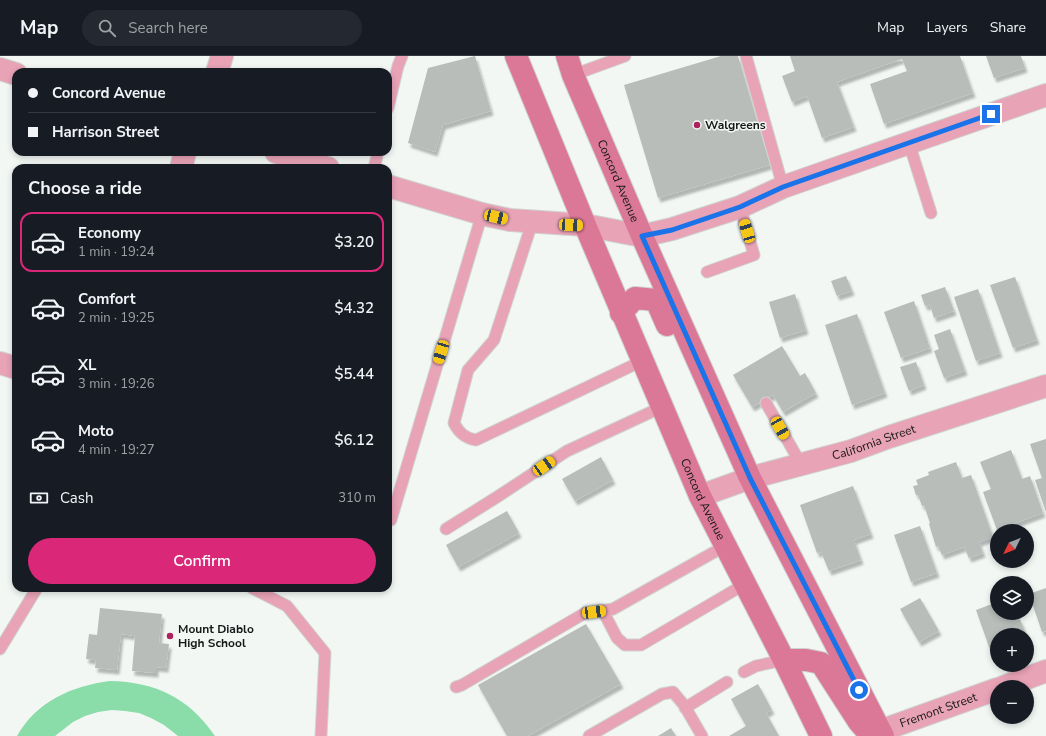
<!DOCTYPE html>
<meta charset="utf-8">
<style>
body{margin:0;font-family:"Nunito Sans",sans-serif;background:#242831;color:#f1f3f6;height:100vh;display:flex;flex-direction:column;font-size:15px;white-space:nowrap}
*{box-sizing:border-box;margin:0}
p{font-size:13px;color:#9ea1a6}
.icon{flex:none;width:22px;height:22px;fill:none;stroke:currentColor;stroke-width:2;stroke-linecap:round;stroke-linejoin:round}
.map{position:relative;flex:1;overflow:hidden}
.side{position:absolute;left:12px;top:108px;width:380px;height:428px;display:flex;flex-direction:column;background:#171b24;border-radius:12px;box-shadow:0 2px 6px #0003}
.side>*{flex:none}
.hud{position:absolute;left:12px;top:12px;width:380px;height:88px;border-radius:12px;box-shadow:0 2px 6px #0003;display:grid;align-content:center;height:88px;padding:0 16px;background:#171b24}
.needle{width:26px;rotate:227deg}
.fabs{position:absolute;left:990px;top:468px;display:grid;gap:8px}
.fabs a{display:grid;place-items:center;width:44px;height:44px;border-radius:50%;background:#171b24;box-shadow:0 2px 6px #0003;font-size:20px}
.end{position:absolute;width:18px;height:18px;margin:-9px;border:5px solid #1a73e8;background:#fff;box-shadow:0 0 0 2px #fff}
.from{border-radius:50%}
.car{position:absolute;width:12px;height:24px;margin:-12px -6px;border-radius:5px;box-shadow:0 0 3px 1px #0007;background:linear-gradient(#f5c518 24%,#345 0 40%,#f5c518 0 76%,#345 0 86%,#f5c518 0)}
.hud b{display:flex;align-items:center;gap:14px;height:38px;font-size:15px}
.hud b+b{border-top:1px solid #363941}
.hud i{width:10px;height:10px;background:#f1f3f6}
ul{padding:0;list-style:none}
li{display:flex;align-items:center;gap:12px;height:60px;margin:0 8px 6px;padding:0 8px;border:2px solid transparent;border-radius:12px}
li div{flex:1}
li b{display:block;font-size:15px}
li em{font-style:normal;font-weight:600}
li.active{border-color:#db2777}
li>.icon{width:36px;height:36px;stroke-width:1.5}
h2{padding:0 16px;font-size:18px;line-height:48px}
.pay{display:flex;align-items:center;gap:10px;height:44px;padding:0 16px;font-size:15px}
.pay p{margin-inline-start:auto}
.button{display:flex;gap:8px;margin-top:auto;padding:8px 16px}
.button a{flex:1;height:46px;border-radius:24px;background:#db2777;color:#fff;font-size:16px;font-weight:600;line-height:46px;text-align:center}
header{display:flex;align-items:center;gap:24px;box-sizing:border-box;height:56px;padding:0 20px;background:#171b24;border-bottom:1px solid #363941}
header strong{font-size:19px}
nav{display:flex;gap:22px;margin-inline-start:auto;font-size:14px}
.search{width:280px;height:36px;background:#242831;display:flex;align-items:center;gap:10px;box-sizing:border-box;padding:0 14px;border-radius:22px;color:#9ea1a6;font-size:15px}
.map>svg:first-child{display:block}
.green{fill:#8adca9}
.building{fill:#b8bdba;filter:url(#shadow)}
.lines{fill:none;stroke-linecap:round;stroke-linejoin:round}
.lane-casing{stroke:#cfd3d1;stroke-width:13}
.street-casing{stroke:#cfd3d1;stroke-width:24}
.secondary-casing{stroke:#cfd3d1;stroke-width:24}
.lane{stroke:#e8a3b6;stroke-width:11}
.street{stroke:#e8a3b6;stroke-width:22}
.secondary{stroke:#dc7897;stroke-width:22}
.route{stroke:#1a73e8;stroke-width:5}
.poi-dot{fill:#ae215d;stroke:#f2f7f4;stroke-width:1.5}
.labels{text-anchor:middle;stroke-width:3;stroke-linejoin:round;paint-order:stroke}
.poi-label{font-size:12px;font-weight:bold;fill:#161817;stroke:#f2f7f4;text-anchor:start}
.street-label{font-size:12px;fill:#161817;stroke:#f2f7f4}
</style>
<header>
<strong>Map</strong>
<div class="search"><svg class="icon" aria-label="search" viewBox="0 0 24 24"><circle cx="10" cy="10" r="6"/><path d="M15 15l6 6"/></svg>Search here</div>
<nav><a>Map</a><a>Layers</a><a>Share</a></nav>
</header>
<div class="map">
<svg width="1046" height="680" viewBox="0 0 1046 680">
<defs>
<filter id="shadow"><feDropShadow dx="2.5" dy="4.5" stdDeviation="1" flood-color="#0004"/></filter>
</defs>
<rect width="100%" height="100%" fill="#f2f7f4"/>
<path class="green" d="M110,625C156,626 189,642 215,680H178L164,669L151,662L139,657L125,655L112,654L98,656L85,660L73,666L55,680H17C37,645 72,630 110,625Z"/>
<path class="building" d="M475,0L491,55L443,69L435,96L408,87L428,12Z
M721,0H738L770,109L658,142L624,29Z
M790,0H960L973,37L884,68L870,28L907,15L902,3L837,26L854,71L822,82L807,40L792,46L782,20L795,15Z
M986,0H1021L1025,12L994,22Z
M846,220L852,235L837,240L831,225Z
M1015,221L1037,284L1013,292L990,229Z
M945,231L954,255L934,262L930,249L925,250L921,239Z
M978,233L1000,297L976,305L954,241Z
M795,238L806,274L780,282L769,246Z
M914,245L930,292L901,302L884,256Z
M857,258L885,337L852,349L825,269Z
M950,273L965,315L944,322L934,295L939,293L934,279Z
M782,290L800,320L805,317L816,337L783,356L773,339L752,351L733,319Z
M916,306L924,329L909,335L900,311Z
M1046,383V456L1035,424L1042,422L1030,388Z
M1011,394L1022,423L1030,420L1043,457L997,474L983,436L991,433L980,406Z
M601,401L613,424L575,445L562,423Z
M956,406L962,422L971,419L993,481L979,486L983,497L969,502L964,491L942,499L938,490L936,491L929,468L930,467L924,449L922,450L918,439H916L913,430L918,429L916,424L929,419L928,416Z
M853,430L871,478L854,484L861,504L829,515L821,496L817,497L800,449Z
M507,455L519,477L458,511L446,489Z
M920,470L937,517L911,526L894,479Z
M1046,532V575L1042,576L1029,538Z
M920,542L939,575L919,586L900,553Z
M997,546V557H1014L1016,564L1020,563L1026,579H997V601L993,602L976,554Z
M100,552L162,558L159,587L169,588L166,612L156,611V617L132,615L135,580L121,578L117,614L95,612L96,604L86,603L89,578L97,579Z
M586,568L621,628L528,680H507L478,629Z
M758,628L772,654L766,657L779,680H729L746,670L731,643Z
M671,672L676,680H658Z"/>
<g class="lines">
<g class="lane-casing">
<path id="lane" d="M746,0L783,131
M573,19L625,0
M388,52L398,10L402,0
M909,87L931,157
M374,112L378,96
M532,167L494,284L468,314L454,367C459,377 465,382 476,384L642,305
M707,216L754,199L740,151
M766,347L801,408
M391,464L482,158
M446,473L497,441L567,395L662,351
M252,532L287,550L325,597L321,680
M603,555L617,582L625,589H641L745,528
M0,593L37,532
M744,616L756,610L784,604
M456,631L462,629L585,557L613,553L725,490
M685,652L727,626
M589,680L662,638L673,636L684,649L702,680"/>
</g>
<g class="street-casing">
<g id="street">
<path d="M0,13L16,18"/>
<path d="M217,16L222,0"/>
<path d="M276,96L328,112"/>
<path d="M181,112L185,96"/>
<path d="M388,130L482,158L510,164L585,169L642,180L672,173L740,151L783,131L1046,39"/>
<path d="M0,307L16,312"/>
<path id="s1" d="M700,440L750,422L851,395L889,381L1046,330"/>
<path d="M1003,631L1046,615"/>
<path id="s2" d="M880,675L997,633"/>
</g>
</g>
<g class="secondary-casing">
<g id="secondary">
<path id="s3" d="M516,0L585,169L700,440L784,604L821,680"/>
<path id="s4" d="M567,0L573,19L642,180L750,422L883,680"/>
<path d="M621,257L635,242L656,244L667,269"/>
<path d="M784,604H806L821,607L859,666L868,676L879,675"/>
</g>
</g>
<use href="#lane" class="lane"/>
<use href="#street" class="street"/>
<use href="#secondary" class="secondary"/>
</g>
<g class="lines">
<path class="route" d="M859,634L750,422L642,180L672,174L740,151L783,131L991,58"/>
</g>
<g class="poi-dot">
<circle cx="697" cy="69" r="4"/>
<circle cx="170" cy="580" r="4"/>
</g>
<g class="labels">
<g class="poi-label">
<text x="705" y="73">Walgreens</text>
<text x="178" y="577">Mount Diablo<tspan x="178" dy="14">High School</tspan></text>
</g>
<g class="street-label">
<text dy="4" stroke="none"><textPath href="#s4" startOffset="135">Concord Avenue</textPath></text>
<text dy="4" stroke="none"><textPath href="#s1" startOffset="182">California Street</textPath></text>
<text dy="4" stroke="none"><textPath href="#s3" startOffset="481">Concord Avenue</textPath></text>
<text dy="4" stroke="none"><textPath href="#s2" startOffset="62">Fremont Street</textPath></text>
</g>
</g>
</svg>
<div class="fabs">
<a><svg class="needle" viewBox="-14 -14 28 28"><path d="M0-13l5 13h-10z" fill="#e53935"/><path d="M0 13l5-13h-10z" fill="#9ea1a6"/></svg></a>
<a><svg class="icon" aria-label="layers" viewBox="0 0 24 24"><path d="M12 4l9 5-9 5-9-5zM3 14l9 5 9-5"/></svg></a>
<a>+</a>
<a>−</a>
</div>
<i class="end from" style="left:859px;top:634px"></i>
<i class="end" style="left:991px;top:58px"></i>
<i class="car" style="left:496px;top:161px;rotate:103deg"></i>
<i class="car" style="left:571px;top:169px;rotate:93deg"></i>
<i class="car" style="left:747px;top:175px;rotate:343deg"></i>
<i class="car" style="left:441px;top:296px;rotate:197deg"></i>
<i class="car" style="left:780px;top:372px;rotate:150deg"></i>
<i class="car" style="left:544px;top:410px;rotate:56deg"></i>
<i class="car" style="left:594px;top:556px;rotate:83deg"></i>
<div class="hud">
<b><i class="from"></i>Concord Avenue</b>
<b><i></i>Harrison Street</b>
</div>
<section class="side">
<h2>Choose a ride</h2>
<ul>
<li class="active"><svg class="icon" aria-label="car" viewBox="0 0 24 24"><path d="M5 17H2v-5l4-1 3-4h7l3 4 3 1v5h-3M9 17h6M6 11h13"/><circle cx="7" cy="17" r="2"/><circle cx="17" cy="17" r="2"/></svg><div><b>Economy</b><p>1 min · 19:24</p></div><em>$3.20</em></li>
<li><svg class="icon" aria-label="car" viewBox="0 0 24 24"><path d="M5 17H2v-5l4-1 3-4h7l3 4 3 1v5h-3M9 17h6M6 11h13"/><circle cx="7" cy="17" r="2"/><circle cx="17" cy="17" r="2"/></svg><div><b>Comfort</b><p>2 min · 19:25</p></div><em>$4.32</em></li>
<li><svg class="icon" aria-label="car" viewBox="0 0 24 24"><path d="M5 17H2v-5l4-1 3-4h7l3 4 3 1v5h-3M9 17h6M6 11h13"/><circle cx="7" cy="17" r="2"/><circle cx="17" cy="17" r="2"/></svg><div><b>XL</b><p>3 min · 19:26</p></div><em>$5.44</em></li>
<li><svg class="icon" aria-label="car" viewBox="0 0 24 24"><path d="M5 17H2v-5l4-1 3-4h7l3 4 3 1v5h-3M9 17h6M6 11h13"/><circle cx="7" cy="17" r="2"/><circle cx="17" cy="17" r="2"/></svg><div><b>Moto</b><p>4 min · 19:27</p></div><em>$6.12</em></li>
</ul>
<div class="pay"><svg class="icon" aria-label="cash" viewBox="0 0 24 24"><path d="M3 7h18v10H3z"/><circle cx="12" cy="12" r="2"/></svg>Cash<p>310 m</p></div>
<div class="button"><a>Confirm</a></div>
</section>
</div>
